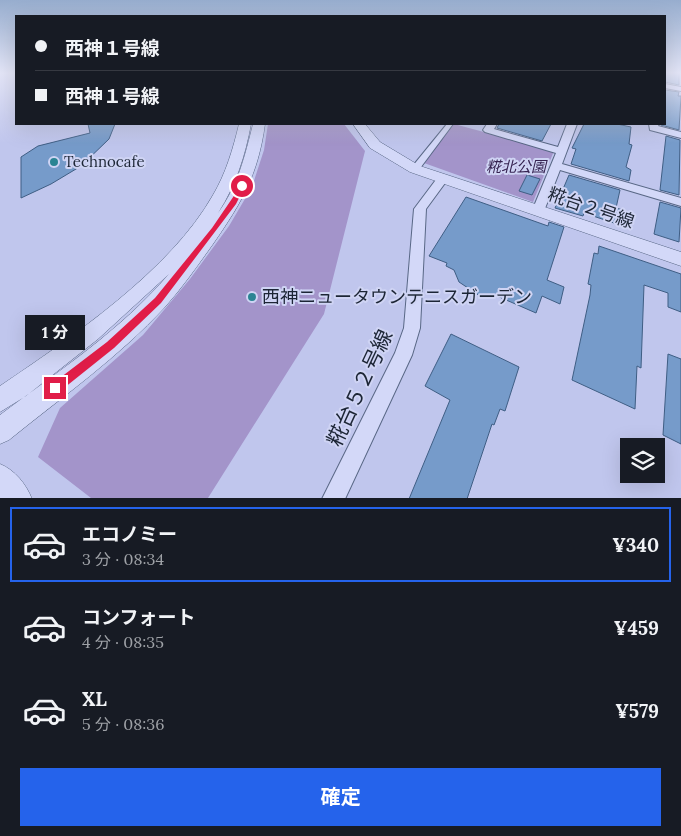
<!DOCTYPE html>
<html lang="ja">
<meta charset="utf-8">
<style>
body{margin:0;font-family:Lora,"Noto Sans JP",serif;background:#20242c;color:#f1f3f6;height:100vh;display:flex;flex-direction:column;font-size:19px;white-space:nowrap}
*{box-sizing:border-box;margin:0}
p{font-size:16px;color:#9ea1a6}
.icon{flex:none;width:28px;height:28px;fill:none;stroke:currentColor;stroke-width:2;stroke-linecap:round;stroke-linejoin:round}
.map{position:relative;height:498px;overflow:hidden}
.details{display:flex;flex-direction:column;background:#171b24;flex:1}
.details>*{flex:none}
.guide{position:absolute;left:15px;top:15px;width:651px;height:110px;border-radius:0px;box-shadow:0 5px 20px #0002;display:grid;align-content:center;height:110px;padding:0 20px;background:#171b24}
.buttons{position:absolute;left:620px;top:438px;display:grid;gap:10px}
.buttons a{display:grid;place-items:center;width:45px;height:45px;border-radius:0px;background:#171b24;box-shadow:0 5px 20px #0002;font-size:25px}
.end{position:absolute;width:22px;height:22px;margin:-11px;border:6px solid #e11d48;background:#fff;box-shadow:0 0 0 2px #fff}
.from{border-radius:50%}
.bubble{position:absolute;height:35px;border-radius:0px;background:#171b24;box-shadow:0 5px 20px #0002;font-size:16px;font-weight:700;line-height:35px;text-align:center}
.guide b{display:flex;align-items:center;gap:18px;height:48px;font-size:19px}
.guide b+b{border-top:1px solid #363941}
.guide i{width:12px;height:12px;background:#f1f3f6}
ul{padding:9px 0 0;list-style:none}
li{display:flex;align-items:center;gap:15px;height:75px;margin:0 10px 8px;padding:0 10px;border:2px solid transparent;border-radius:0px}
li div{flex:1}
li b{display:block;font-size:19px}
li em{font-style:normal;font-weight:700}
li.current{border-color:#2563eb}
li>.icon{width:45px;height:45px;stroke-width:1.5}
.action{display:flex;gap:10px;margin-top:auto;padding:10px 20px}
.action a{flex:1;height:58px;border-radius:0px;background:#2563eb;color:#fff;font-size:20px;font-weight:700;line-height:58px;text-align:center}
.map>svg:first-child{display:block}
.green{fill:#a394ca}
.building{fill:#769bca;stroke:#3f5e84}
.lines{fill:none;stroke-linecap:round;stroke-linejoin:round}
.pedestrian-casing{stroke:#586785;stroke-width:2}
.minor-casing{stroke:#586785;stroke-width:2}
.tertiary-casing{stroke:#586785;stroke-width:1}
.pedestrian{fill:#d3d8f8;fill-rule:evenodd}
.minor{fill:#d3d8f8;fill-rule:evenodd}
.tertiary{fill:#d3d8f8;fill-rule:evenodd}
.route{fill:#e11d48}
.poi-dot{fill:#2a8493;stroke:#cfd4f4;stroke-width:2}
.labels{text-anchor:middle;stroke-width:4;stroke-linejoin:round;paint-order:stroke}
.far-poi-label{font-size:15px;fill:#1c2535;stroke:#cfd4f4;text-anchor:start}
.far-park-label{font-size:15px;font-style:italic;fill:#362351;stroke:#cfd4f4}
.street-label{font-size:18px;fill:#1c2535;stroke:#cfd4f4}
.poi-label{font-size:18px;fill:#1c2535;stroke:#cfd4f4;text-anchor:start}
.near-street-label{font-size:21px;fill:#1c2535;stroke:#cfd4f4}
</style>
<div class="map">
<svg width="681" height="499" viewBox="0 0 681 499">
<rect width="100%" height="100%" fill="#c0c6ed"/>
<path class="green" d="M268,124H344L365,151L324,314L208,498H91L38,457L60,408L143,335L190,279L229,226L252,187L264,150Z
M454,124L554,151L533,202L424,163Z"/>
<path class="building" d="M665,73H679V85L665,82Z
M665,90L679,92L678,96H681L679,130L661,125L665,124Z
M88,124H115L109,139L81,166L51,184L21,198V157L38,146L90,133Z
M499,124H551L542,141L497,128Z
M584,124H617L631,127L629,144L632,145L626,167L631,170L629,181L571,164L576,149L572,148Z
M666,136L680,140L679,195L660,190Z
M527,175L540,179L532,195L519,191Z
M569,175L620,190L616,208L623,210L620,225L584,213L583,216L555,208Z
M466,197L548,226L549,222L564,227L547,280L564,287L560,304L542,296L536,313L497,296H480L459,282L454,270L446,266L447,263L429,256Z
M660,202L681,208L679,242L654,234Z
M599,246L681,274V312L668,307V293L644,285L641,368L637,366L635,409L572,380L590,295L591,285L588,284L594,253L598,254Z
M451,334L519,367L505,411L500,409L494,425L492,424L467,499H409L450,400L425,386Z
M668,354L681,359V444L663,435Z"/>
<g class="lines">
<g class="pedestrian-casing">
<path id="pedestrian" d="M447,124H453L418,171H412V167Z"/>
</g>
<g class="minor-casing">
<path id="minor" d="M665,84L681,87V91L665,88Z
M487,124H497L494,129L558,147L567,124H577L562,164L681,198V206L560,170L544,211L538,215L534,214L532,211L556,153L485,132L483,130Z
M649,124H659L658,126L681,132V138L650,130Z
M442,176L448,179L426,209L420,328L412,355L345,499H322L395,353L404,328L414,209L438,177Z"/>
</g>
<g class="tertiary-casing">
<path id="tertiary" d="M239,124H251C245,156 236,185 218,213C238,186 245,156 253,124H265C258,175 242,202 213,244C198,265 182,288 165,307C119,357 62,397 9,440L0,444V415C59,371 121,330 169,274L98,339L26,396L0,412V386C71,338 171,270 213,195C226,173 233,149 239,124Z
M353,124H365L380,142L420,166L681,252V266L410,172L370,148Z
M0,464C15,470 26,484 32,499H0Z"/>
</g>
<use href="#pedestrian" class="pedestrian"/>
<use href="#minor" class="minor"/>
<use href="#tertiary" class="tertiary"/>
</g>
<linearGradient id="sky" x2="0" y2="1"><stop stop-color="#97adce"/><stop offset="0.51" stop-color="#e3e5f7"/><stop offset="1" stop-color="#e3e5f7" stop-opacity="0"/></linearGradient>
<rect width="681" height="143" fill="url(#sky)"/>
<path class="route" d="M242,184L245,186L236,204L161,303L114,348L59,392H52V384L107,342L155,298L212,228Z"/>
<g class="poi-dot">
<circle cx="54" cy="162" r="5"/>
<circle cx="252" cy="297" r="5"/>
</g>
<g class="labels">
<g class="far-poi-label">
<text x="64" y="167">Technocafe</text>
</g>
<g class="far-park-label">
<text x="516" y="172">糀北公園</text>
</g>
<g class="street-label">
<text transform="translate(591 208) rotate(19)" y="6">糀台２号線</text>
</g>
<g class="poi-label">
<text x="262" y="303">西神ニュータウンテニスガーデン</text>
</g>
<g class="near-street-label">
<text transform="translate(360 388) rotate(-65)" y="7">糀台５２号線</text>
</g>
</g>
</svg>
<div class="buttons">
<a><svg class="icon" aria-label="layers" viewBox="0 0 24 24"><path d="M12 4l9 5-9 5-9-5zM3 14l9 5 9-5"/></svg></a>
</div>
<i class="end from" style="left:242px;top:186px"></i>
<i class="end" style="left:55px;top:388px"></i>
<div class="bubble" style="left:25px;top:315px;width:60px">1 分</div>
<div class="guide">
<b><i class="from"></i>西神１号線</b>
<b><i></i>西神１号線</b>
</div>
</div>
<section class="details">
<ul>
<li class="current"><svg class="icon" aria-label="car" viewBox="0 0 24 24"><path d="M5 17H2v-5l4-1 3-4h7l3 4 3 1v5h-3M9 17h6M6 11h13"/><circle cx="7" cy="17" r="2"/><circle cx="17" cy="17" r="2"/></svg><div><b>エコノミー</b><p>3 分 · 08:34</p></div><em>¥340</em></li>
<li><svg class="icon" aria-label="car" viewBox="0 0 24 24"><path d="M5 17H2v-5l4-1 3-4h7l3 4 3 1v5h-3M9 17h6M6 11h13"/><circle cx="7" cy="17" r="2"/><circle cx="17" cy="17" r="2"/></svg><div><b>コンフォート</b><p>4 分 · 08:35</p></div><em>¥459</em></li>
<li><svg class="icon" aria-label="car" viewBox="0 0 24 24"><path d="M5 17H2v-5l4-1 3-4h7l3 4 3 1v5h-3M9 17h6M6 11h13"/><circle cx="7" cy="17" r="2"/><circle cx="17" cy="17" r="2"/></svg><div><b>XL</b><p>5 分 · 08:36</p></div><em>¥579</em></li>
</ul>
<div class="action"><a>確定</a></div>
</section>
